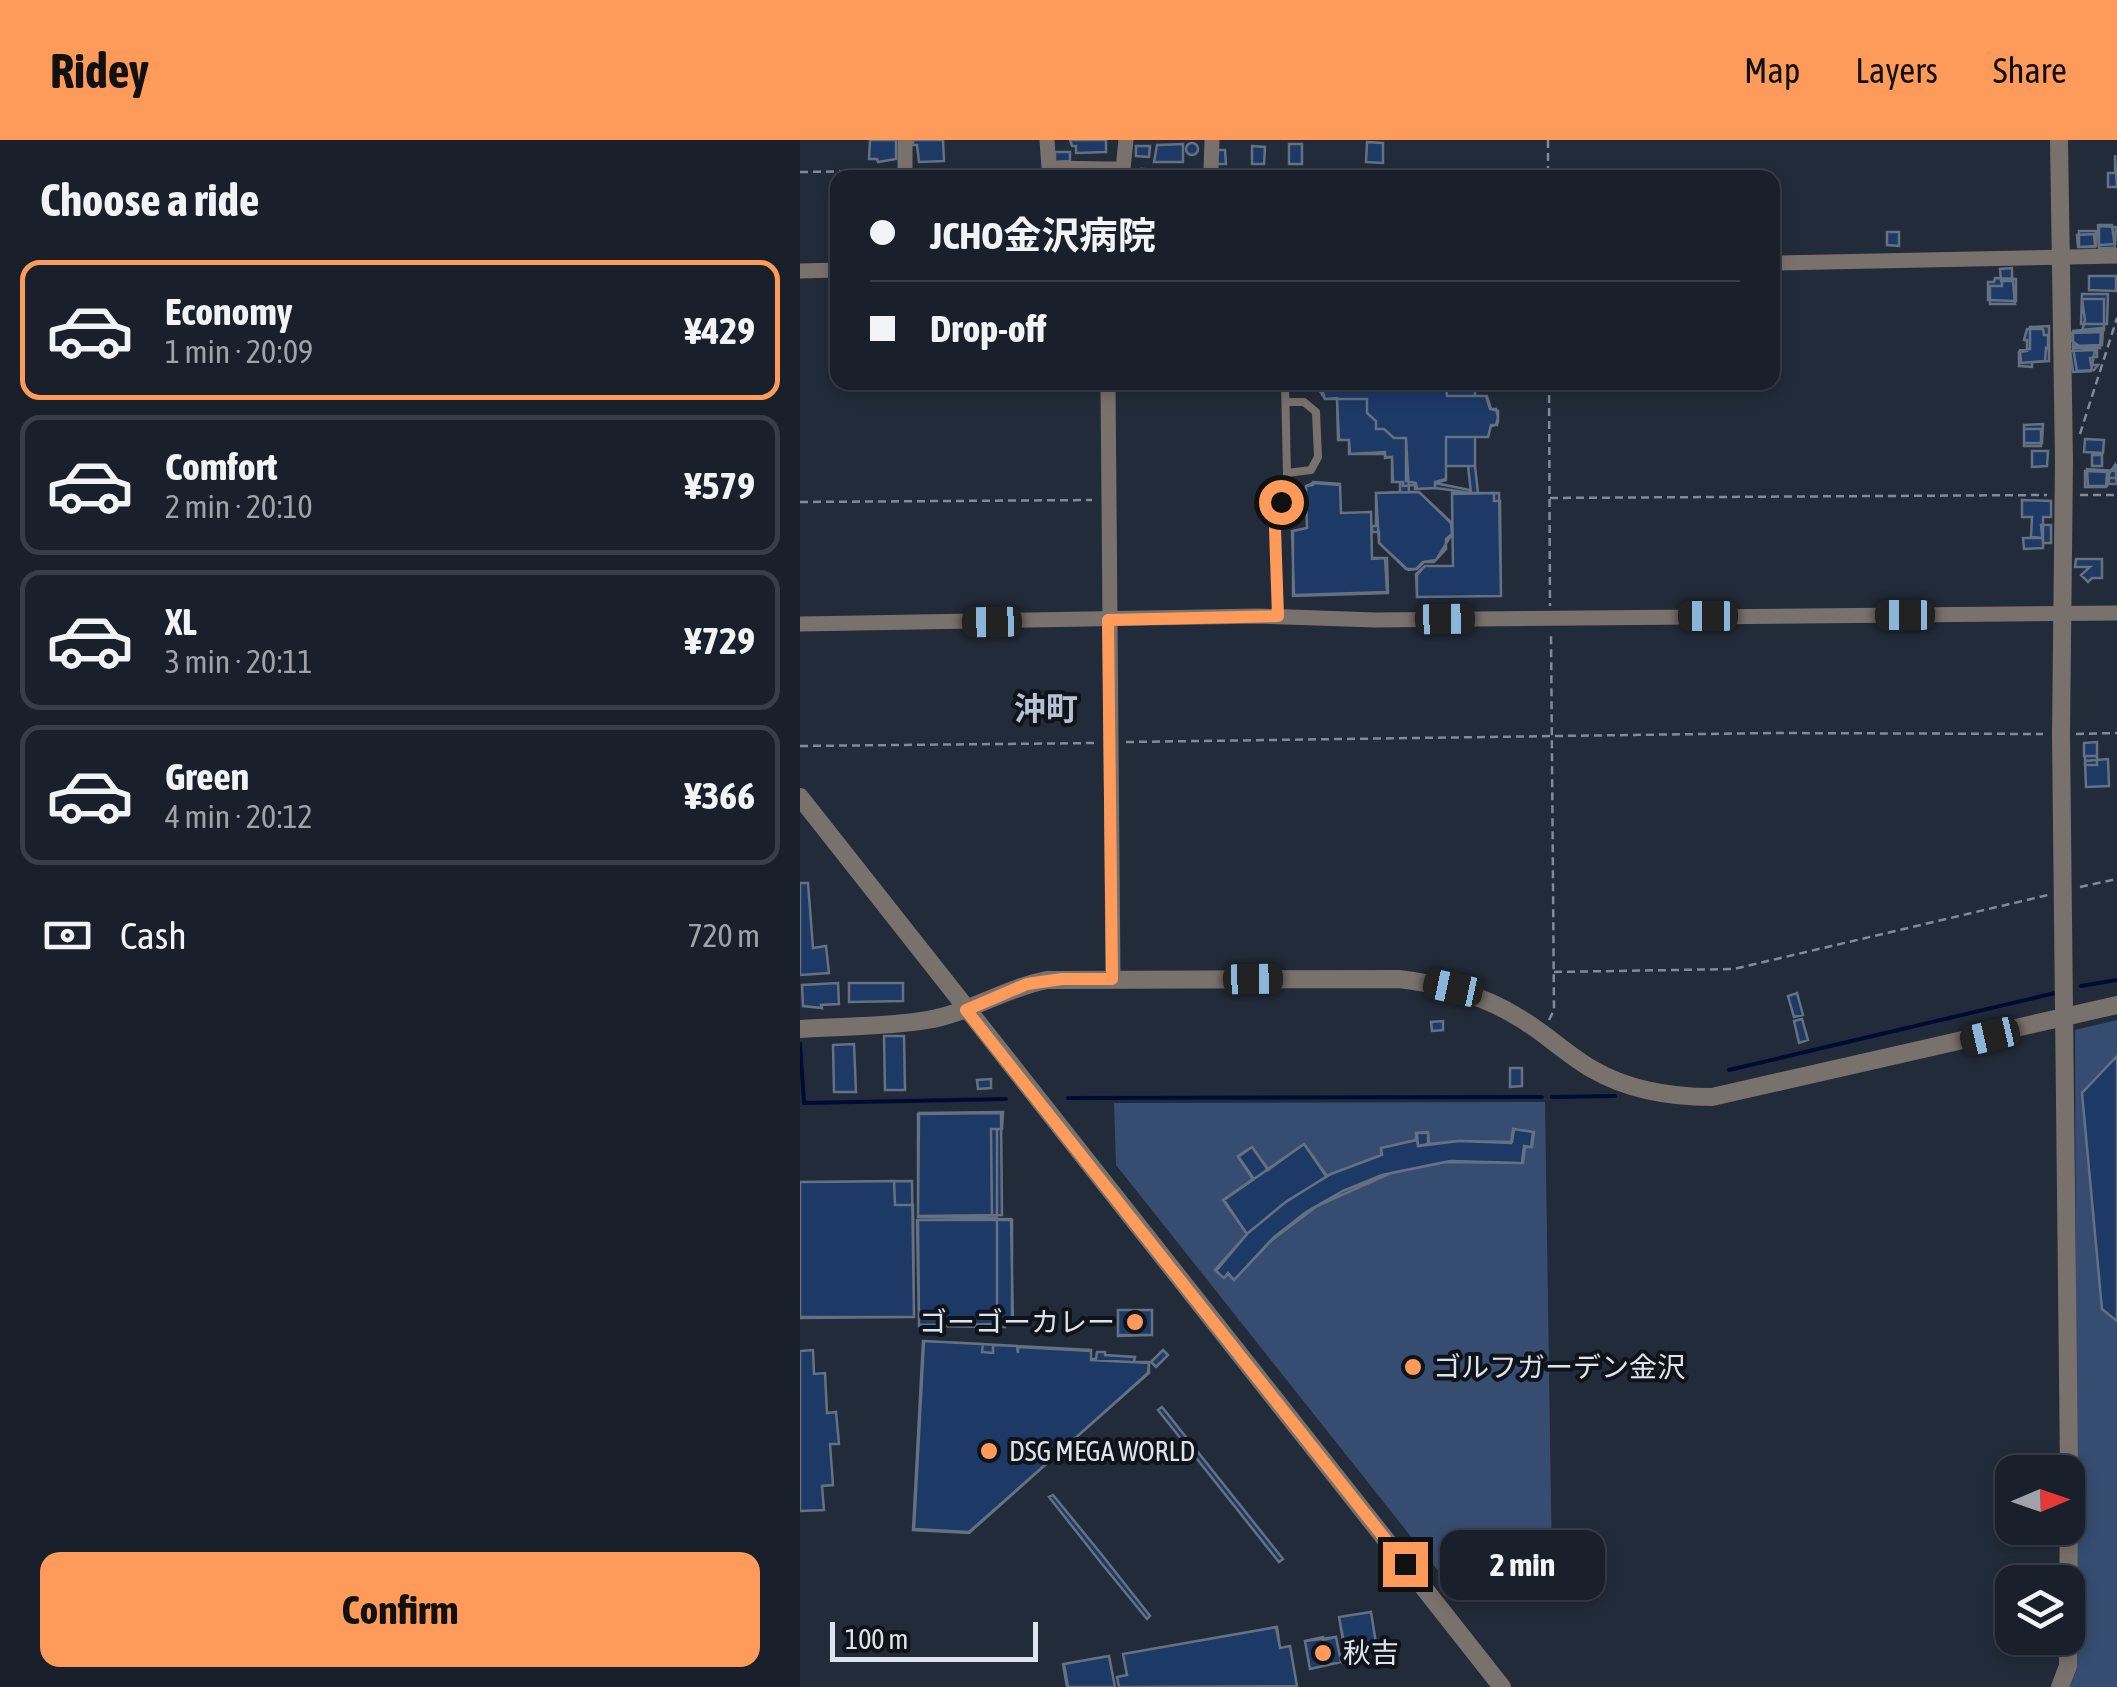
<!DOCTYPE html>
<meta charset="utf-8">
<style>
body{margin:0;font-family:"Asap Condensed","Noto Sans JP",sans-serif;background:#232833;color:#f1f3f6;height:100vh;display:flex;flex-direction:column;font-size:38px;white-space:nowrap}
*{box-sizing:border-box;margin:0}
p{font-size:32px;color:#9fa3a9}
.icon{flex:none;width:55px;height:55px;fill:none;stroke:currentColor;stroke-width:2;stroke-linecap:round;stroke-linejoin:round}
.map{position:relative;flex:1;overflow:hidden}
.drawer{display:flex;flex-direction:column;background:#1a202b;width:800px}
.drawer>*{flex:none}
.hud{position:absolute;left:30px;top:30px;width:950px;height:220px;border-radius:20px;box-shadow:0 5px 15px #0003,0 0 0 2px #383e47;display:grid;align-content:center;height:220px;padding:0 40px;background:#1a202b}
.needle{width:65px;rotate:88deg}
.buttons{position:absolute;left:1195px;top:1315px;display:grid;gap:20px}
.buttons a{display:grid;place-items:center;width:90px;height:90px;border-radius:20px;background:#1a202b;box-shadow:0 5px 15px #0003,0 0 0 2px #383e47;font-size:50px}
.scale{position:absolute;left:30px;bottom:25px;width:208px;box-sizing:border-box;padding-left:10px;border:5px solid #dee4ed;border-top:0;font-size:28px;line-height:35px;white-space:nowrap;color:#dee4ed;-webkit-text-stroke:8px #0f131a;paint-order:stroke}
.end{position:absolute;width:45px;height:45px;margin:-22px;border:12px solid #ff9b5a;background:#111;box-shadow:0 0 0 5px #111}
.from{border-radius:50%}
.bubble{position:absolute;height:70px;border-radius:20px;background:#1a202b;box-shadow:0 5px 15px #0003,0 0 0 2px #383e47;font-size:32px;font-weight:700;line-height:70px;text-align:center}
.car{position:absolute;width:30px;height:60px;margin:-30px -15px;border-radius:12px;box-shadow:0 0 8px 2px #0007;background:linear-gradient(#222 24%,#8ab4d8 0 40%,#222 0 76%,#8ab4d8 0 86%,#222 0)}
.hud b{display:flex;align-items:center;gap:35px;height:95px;font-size:38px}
.hud b+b{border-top:2px solid #383e47}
.hud i{width:25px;height:25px;background:#f1f3f6}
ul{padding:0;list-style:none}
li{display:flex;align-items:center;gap:30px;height:140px;margin:0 20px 15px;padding:0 20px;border:5px solid #383e47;border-radius:20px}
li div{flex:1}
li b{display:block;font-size:38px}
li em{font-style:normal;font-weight:700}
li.selected{border-color:#ff9b5a}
li>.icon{width:90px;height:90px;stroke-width:1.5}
h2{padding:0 40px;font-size:45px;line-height:120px}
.pay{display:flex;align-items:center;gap:25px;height:110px;padding:0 40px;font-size:38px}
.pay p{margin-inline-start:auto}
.action{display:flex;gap:20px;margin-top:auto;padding:20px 40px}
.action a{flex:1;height:115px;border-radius:20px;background:#ff9b5a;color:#111;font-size:40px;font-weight:700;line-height:115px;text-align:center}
header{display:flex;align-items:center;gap:60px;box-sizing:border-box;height:140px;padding:0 50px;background:#ff9b5a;color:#111}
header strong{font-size:48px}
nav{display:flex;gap:55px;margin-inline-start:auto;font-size:35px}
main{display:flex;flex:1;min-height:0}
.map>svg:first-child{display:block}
.green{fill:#364d71}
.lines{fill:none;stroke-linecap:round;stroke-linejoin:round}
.stream{stroke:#000b34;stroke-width:4}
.building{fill:#1d3966;stroke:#657081;stroke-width:2.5}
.path{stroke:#828a95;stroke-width:2.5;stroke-dasharray:8 5;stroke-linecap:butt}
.service{stroke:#79716c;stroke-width:8}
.minor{stroke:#79716c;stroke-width:15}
.tertiary{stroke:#79716c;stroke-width:18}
.route{stroke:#ff9b5a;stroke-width:12}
.poi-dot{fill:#ff9b5a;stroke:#0f131a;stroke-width:4}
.labels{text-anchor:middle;stroke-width:8;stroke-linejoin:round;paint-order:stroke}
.poi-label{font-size:28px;fill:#dee4ed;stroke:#0f131a;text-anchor:start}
.quarter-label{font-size:32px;font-weight:bold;fill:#b6c2d4;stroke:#0f131a}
</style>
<header>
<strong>Ridey</strong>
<nav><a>Map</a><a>Layers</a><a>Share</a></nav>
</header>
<main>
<section class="drawer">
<h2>Choose a ride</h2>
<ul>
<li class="selected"><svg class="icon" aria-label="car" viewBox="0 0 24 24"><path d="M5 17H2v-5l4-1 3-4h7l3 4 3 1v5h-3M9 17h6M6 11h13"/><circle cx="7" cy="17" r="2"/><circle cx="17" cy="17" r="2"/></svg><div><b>Economy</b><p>1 min · 20:09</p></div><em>¥429</em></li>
<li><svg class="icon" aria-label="car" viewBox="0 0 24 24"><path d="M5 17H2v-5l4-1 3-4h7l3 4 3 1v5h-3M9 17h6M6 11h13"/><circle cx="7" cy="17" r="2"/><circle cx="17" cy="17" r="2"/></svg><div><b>Comfort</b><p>2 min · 20:10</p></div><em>¥579</em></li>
<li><svg class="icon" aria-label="car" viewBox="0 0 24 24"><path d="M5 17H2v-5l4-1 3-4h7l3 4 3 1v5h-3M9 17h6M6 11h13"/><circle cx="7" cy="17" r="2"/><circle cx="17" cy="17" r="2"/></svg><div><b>XL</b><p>3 min · 20:11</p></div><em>¥729</em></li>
<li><svg class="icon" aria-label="car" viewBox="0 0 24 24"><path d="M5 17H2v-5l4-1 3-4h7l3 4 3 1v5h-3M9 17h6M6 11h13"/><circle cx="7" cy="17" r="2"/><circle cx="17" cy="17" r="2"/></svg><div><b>Green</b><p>4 min · 20:12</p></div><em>¥366</em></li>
</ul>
<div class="pay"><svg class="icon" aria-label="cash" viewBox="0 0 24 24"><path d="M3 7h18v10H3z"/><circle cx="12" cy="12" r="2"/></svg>Cash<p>720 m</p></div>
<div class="action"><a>Confirm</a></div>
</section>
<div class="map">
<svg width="1317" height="1547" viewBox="0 0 1317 1547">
<rect width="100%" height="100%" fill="#222b39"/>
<path class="green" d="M1317,880V1547H1270L1277,1528L1275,890Z
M745,962L752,1430L651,1447L316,1025L314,963Z"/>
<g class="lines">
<path class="stream" d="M1281,846L1317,840
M0,904L4,963L206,959
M929,930L1255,853
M752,957L815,956
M268,958L742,957"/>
</g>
<path class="building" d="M70,0H96V19L78,22L77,19H69Z
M113,0H143L144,21L119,22L117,5H113Z
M306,0V12L276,13V6H272L270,0Z
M567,2L583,3V23L566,22Z
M386 9a6 6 0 1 1 12 0a6 6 0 1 1-12 0Z
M383,4V22H354L357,5Z
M489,4H502V24H489Z
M336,6H350L349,17L336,16Z
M452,6L465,7L464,24H452Z
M417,10H425L426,24H416Z
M255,12H270V21L255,22Z
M1315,15L1317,47H1308V33H1315Z
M120,33H146V38H120Z
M1298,85H1312L1315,108H1299Z
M1299,86L1316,87L1315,104L1299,105Z
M1279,91H1296V106L1279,107Z
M1087,92H1099V106L1087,105Z
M1294,94L1295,107H1278L1277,95Z
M1212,128V141H1201L1200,129Z
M1289,136H1316V151L1289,150Z
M1195,138L1216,139V161L1188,160V142H1194Z
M1202,141H1213L1215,164H1190V146H1202Z
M1282,154H1308L1307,184H1281Z
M1282,159H1304V190L1282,191L1285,180Z
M1249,186V221L1221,223L1220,210L1230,209V187Z
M1303,188L1302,205L1273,206V191Z
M1227,189H1243L1244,195H1248V209L1246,208L1245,221L1232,222V227L1219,226V212L1227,211V200H1224Z
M1301,192L1300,208H1282L1272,201V193Z
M1297,207V217L1290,218L1291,225H1298L1294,230L1277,231L1273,208Z
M1295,210L1291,231L1273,232L1270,211Z
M514,242H700V247H675V256H686L690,269H696L698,277L696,285L691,286L688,297H675V326H646V339L635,342V348L615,349V345L603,346V342H592V317L585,318V314H550L549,300H538L537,258L525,259L521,247H515Z
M514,242H660V245L646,246L647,256H687L691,269L698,271V281L697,285H691L688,297H646V340L635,343V348L617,349L616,343L606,341V298H594L584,289H576V281L567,273V259H525Z
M660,242H700V247H675V256H647L646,246L660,245Z
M537,259H567V273L576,281V289H584L594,298H606L609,352H619L652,383V394L646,399V409L634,422H624L617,429L608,430L579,403V392H572V386H576V353L600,352V342H593L592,317H585V312L549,314V300H539Z
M1243,284L1242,303H1224V285Z
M1224,289H1241V306H1224Z
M1285,299L1304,300L1303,313L1284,312Z
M1232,311H1248L1247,326L1232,327Z
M1292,315H1302V326H1292Z
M1317,324V338H1309L1307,346H1288L1287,329L1317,331Z
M1315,325L1317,344H1309V334Z
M668,326H675L678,353H671Z
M1285,331L1307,332L1306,347H1285Z
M513,342L540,344L541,373L571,372L572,418H587L588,453L493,456V391L507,388L506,346L513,345Z
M513,343L540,345L541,373L571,372L572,419L585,418L587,452L494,455L492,391L507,388L506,346Z
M635,343L670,350L671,353L635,348Z
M619,352L651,383L652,394L636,420L623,422L616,429H606L579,403L576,353Z
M652,353H694V361H700L701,456L617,457L616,434L625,426H653Z
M699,353L701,456L617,457V435L625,426H653L652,354Z
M1222,360L1251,361V377H1243V398L1231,397L1232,377H1222Z
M1241,385H1251V403H1243Z
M1223,398H1243V408L1224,409Z
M1276,419H1302V438H1292L1288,442L1281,435L1290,427H1275Z
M1297,602V616H1284V603Z
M1285,616H1297V625H1285Z
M1308,619L1309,646L1286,647L1285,621Z
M0,743H8L13,808L26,806L29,833L0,835Z
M38,843L39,864L21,865L22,868L3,866L2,845Z
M49,843H103V861L49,862Z
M997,853L1003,875L994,877L988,856Z
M1002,879L1008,900L999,903L994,881Z
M643,881V890L632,891L631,882Z
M84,896H104L105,950H85Z
M54,904L56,952H34L33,905Z
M1317,916V1181L1302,1169L1282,953Z
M710,928H722V946L710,947Z
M191,939V948L178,949L177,940Z
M203,972L202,989H191L192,1077H118L119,973Z
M201,973L202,1075L118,1076V974Z
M191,989H197V1077H192Z
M713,989L734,992L732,1007H725L723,1023L645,1022L591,1033L517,1066L472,1100L434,1140L428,1134L424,1138L415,1130L447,1094L423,1060L453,1039L438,1017L452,1007L468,1030L504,1004L526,1036L581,1015V1008L616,1000V993L628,992L629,1004L659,1001L711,1003Z
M714,989L733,992L731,1007L724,1006L722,1023L651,1021L582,1035L543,1051L506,1072L473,1098L434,1140L428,1133L424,1138L416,1131L448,1093L487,1061L531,1034L582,1015L581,1008L617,1000L618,1006L659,1001L712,1002Z
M617,993H628V1004L618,1006Z
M504,1004L527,1036L483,1064L447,1094L424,1060Z
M452,1007L468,1029L454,1039L438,1016Z
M94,1041L95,1065H113L114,1177L0,1178V1042Z
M112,1041L114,1177H0V1042Z
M211,1079L213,1184L119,1185L117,1080Z
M118,1080H197V1179H205V1187L119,1186Z
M197,1080H212V1183L197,1179Z
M318,1170H352V1195H318Z
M318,1170H352V1195L318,1196Z
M318,1170H352V1195L318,1196Z
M123,1201L183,1204L182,1212L193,1213V1205L217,1206L218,1213V1207L291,1211V1220L349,1223L348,1233L169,1393L113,1390Z
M124,1201L291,1210V1219H296L297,1212H305V1215L335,1217L334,1222H349V1233L169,1392L114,1389Z
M13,1210L14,1234L25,1233L27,1273L36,1272L39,1304H30L33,1345L22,1346L24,1370L0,1371V1211Z
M363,1210L368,1215L356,1227L351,1222Z
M362,1267L483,1419L479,1422L358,1270Z
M253,1355L302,1415L350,1476L347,1479L302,1424L249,1357Z
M571,1472L577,1510L546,1518L539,1477Z
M571,1472L577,1509L547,1518L539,1477Z
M476,1487L480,1508L490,1506L497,1546L319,1547L317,1537L327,1535L323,1514Z
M477,1487L480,1508L490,1506L497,1546L319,1547L317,1537L327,1535L323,1514Z
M523,1497V1500L536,1497L541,1522L510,1529L505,1501Z
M536,1497L541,1522L510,1529L505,1501Z
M536,1497L541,1522L510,1529L505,1501Z
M309,1516L315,1547H267L263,1524Z
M309,1516L315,1547H268L264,1524Z"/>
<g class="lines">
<path class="path" d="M748,0V38
M340,29L397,30
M425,30L701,31
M0,32L88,31
M749,242L750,466
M1280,294L1317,178
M1280,355H1317
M750,358L1247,355
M0,362L292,360
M1276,594L1317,593
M326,602L975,593L1243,594
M0,606L298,603
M1280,747L1317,739
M754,832L934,829L1248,755
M749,880L754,870L751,494"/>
<path class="service" d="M486,262H504L516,272L518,317L511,330L487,333
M477,476L475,389L487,336L485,242"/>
<path class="minor" d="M247,0L249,28L308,29
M411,30L412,0
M308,36V29H323L326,0
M105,38V0
M972,123L1317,116
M0,131L38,130
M308,242L313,839
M0,484L459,476L575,480L1317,473"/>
<path class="tertiary" d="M1259,0L1264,321L1261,594L1269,1329L1268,1526L1260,1547
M0,657L702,1547
M0,889C42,886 86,887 127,880C169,873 205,848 247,840L599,839C641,844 680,854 716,876C743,891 766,914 792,929C828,950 871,957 912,957L1317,865"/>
</g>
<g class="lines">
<path class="route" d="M481,362L475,389L478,476L308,480L312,839H262L227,844L166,870L605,1424"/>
</g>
<g class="poi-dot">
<circle cx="335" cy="1182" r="10"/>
<circle cx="613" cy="1227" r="10"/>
<circle cx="189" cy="1311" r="10"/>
<circle cx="523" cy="1513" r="10"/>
</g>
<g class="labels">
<g class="poi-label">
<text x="315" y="1192" text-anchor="end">ゴーゴーカレー</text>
<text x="633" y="1237">ゴルフガーデン金沢</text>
<text x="209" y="1321">DSG MEGA WORLD</text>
<text x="543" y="1523">秋吉</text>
</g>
<g class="quarter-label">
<text x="246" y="580">沖町</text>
</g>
</g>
</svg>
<div class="buttons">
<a><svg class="needle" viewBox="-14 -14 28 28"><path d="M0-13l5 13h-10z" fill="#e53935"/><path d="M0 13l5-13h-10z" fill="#9fa3a9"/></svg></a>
<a><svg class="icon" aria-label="layers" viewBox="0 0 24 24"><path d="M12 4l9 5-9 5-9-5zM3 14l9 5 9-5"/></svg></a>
</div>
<div class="scale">100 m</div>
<i class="end from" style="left:481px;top:362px"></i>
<i class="end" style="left:605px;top:1424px"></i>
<div class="bubble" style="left:640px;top:1390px;width:165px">2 min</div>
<i class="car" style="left:1105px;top:475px;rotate:270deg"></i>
<i class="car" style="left:908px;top:476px;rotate:270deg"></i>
<i class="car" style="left:645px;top:479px;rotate:89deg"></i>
<i class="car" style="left:192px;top:482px;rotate:269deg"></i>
<i class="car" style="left:453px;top:839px;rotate:89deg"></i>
<i class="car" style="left:653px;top:848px;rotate:282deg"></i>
<i class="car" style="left:1190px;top:896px;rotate:257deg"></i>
<div class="hud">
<b><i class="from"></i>JCHO金沢病院</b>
<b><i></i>Drop-off</b>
</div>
</div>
</main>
